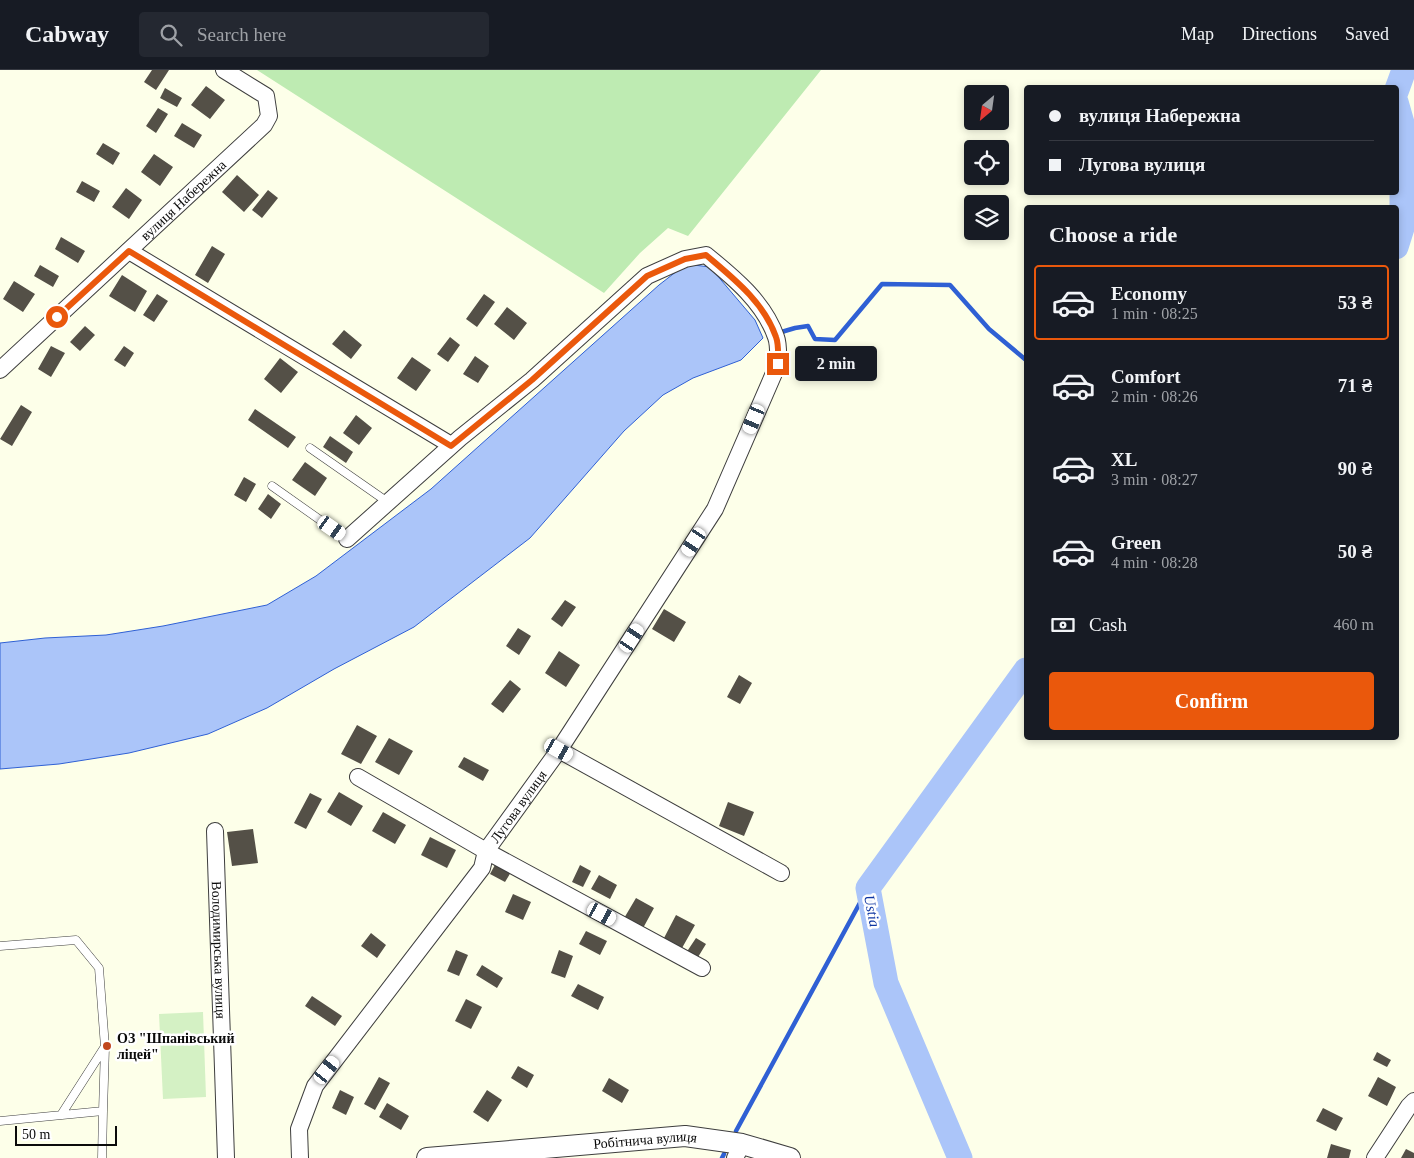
<!DOCTYPE html>
<meta charset="utf-8">
<style>
body{margin:0;font-family:Georgia,serif;background:#242831;color:#f1f3f6;height:100vh;display:flex;flex-direction:column;font-size:19px;white-space:nowrap}
*{box-sizing:border-box;margin:0}
p{font-size:16px;color:#9ea1a6}
.icon{flex:none;width:28px;height:28px;fill:none;stroke:currentColor;stroke-width:2;stroke-linecap:round;stroke-linejoin:round}
.map{position:relative;flex:1;overflow:hidden}
.sheet{position:absolute;left:1024px;top:135px;width:375px;height:535px;display:flex;flex-direction:column;background:#171b24;border-radius:5px;box-shadow:0 2px 8px #0003}
.sheet>*{flex:none}
.banner{position:absolute;left:1024px;top:15px;width:375px;height:110px;border-radius:5px;box-shadow:0 2px 8px #0003;display:grid;align-content:center;height:110px;padding:0 25px;background:#171b24}
.needle{width:32px;rotate:209deg}
.fabs{position:absolute;left:964px;top:15px;display:grid;gap:10px}
.fabs a{display:grid;place-items:center;width:45px;height:45px;border-radius:5px;background:#171b24;box-shadow:0 2px 8px #0003;font-size:25px}
.scale{position:absolute;left:15px;bottom:12px;width:102px;box-sizing:border-box;padding-left:5px;border:2px solid #0b0b0b;border-top:0;font-size:14px;line-height:18px;white-space:nowrap;color:#0b0b0b;-webkit-text-stroke:4px #fff;paint-order:stroke}
.end{position:absolute;width:22px;height:22px;margin:-11px;border:6px solid #ea580c;background:#fff;box-shadow:0 0 0 2px #fff}
.from{border-radius:50%}
.bubble{position:absolute;height:35px;border-radius:5px;background:#171b24;box-shadow:0 2px 8px #0003;font-size:16px;font-weight:700;line-height:35px;text-align:center}
.car{position:absolute;width:15px;height:30px;margin:-15px -8px;border-radius:6px;box-shadow:0 0 4px 1px #0007;background:linear-gradient(#fff 24%,#345 0 40%,#fff 0 76%,#345 0 86%,#fff 0)}
.banner b{display:flex;align-items:center;gap:18px;height:48px;font-size:19px}
.banner b+b{border-top:1px solid #363941}
.banner i{width:12px;height:12px;background:#f1f3f6}
ul{padding:0;list-style:none}
li{display:flex;align-items:center;gap:15px;height:75px;margin:0 10px 8px;padding:0 15px;border:2px solid transparent;border-radius:5px}
li div{flex:1}
li b{display:block;font-size:19px}
li em{font-style:normal;font-weight:700}
li.on{border-color:#ea580c}
li>.icon{width:45px;height:45px;stroke-width:1.5}
h2{padding:0 25px;font-size:22px;line-height:60px}
.pay{display:flex;align-items:center;gap:12px;height:55px;padding:0 25px;font-size:19px}
.pay p{margin-inline-start:auto}
.cta{display:flex;gap:10px;margin-top:auto;padding:10px 25px}
.cta a{flex:1;height:58px;border-radius:5px;background:#ea580c;color:#fff;font-size:20px;font-weight:700;line-height:58px;text-align:center}
header{display:flex;align-items:center;gap:30px;box-sizing:border-box;height:70px;padding:0 25px;background:#171b24;border-bottom:1px solid #363941}
header strong{font-size:24px}
nav{display:flex;gap:28px;margin-inline-start:auto;font-size:18px}
.search{width:350px;height:45px;background:#242831;display:flex;align-items:center;gap:12px;box-sizing:border-box;padding:0 18px;border-radius:5px;color:#9ea1a6;font-size:19px}
.map>svg:first-child{display:block}
.green{fill:#beebb2}
.pitch{fill:#d4f1c4}
.water{fill:#abc5f9;stroke:#2f60d4}
.lines{fill:none;stroke-linecap:round;stroke-linejoin:round}
.stream{stroke:#2f60d4;stroke-width:4.5}
.river{stroke:#abc5f9;stroke-width:25}
.building{fill:#545047}
.service-casing{stroke:#3e3e3e;stroke-width:9}
.minor-casing{stroke:#3e3e3e;stroke-width:18}
.tertiary-casing{stroke:#3e3e3e;stroke-width:22}
.service{stroke:#fff;stroke-width:8}
.minor{stroke:#fff;stroke-width:16}
.tertiary{stroke:#fff;stroke-width:20}
.route{stroke:#ea580c;stroke-width:6}
.poi-dot{fill:#c1471d;stroke:#fff;stroke-width:2}
.labels{text-anchor:middle;stroke-width:5;stroke-linejoin:round;paint-order:stroke}
.street-label{font-size:14px;fill:#0b0b0b;stroke:#fff}
.poi-label{font-size:14px;font-weight:bold;fill:#0b0b0b;stroke:#fff;text-anchor:start}
.water-label{font-size:15px;font-style:italic;fill:#0f36a2;stroke:#fff}
</style>
<header>
<strong>Cabway</strong>
<div class="search"><svg class="icon" aria-label="search" viewBox="0 0 24 24"><circle cx="10" cy="10" r="6"/><path d="M15 15l6 6"/></svg>Search here</div>
<nav><a>Map</a><a>Directions</a><a>Saved</a></nav>
</header>
<div class="map">
<svg width="1414" height="1088" viewBox="0 0 1414 1088">
<rect width="100%" height="100%" fill="#fdffe9"/>
<path class="green" d="M257,0H821L688,166L668,158L640,183L604,223Z"/>
<path class="pitch" d="M203,942L206,1027L163,1029L159,944Z"/>
<path class="water" d="M686,194L710,197L755,250L763,268L741,290L693,308L663,325L624,361L530,468L414,557L334,599L267,638L208,664L129,683L59,694L0,699V573L45,568L106,565L163,556L267,535L316,506L431,419L659,215Z"/>
<g class="lines">
<path class="stream" d="M778,263L795,258L808,256L815,269L835,270L882,214L950,215L989,259L1026,290
M736,1061L868,818
M722,1088L724,1084"/>
<path class="river" d="M1396,22L1404,0
M1396,32L1402,53V158L1396,177
M960,1088L886,913L868,818L1026,600"/>
</g>
<path class="building" d="M152,0H169L156,20L144,12Z
M206,16L225,30L210,49L191,35Z
M165,18L182,28L177,37L160,28Z
M158,38L168,44L156,63L146,56Z
M182,53L202,65L194,78L174,66Z
M103,73L120,83L113,95L96,84Z
M154,84L173,97L160,116L141,102Z
M237,105L259,125L244,142L222,122Z
M82,111L100,121L94,132L76,122Z
M126,118L142,130L129,149L112,137Z
M268,120L278,128L262,148L252,140Z
M61,167L85,181L78,193L55,179Z
M212,176L225,184L208,213L195,205Z
M40,195L59,206L53,217L34,206Z
M122,205L147,221L135,242L109,226Z
M14,211L35,224L23,242L3,229Z
M157,224L168,231L154,252L143,245Z
M484,224L495,232L477,257L466,249Z
M507,237L527,253L514,270L494,254Z
M85,256L95,265L80,281L70,272Z
M344,260L362,275L351,289L332,274Z
M450,267L460,275L448,292L437,284Z
M51,276L65,283L51,307L38,299Z
M124,276L134,283L125,297L114,290Z
M475,286L489,296L478,313L463,304Z
M412,287L431,300L416,321L397,308Z
M280,288L298,302L281,323L264,309Z
M21,335L32,342L12,376L0,369Z
M255,339L296,367L288,378L248,350Z
M356,345L372,358L359,375L343,363Z
M330,366L353,382L346,393L323,377Z
M305,392L327,408L315,426L292,410Z
M244,407L256,414L246,432L234,425Z
M268,424L281,434L271,449L258,439Z
M565,530L576,537L562,557L551,549Z
M664,539L686,552L674,572L652,559Z
M518,558L531,566L519,585L506,576Z
M559,581L580,595L566,617L545,603Z
M739,605L752,613L740,634L727,627Z
M510,610L521,619L503,643L491,634Z
M357,655L377,666L361,694L341,684Z
M389,668L413,681L399,705L375,692Z
M464,687L489,700L483,711L458,697Z
M339,722L363,736L351,756L327,742Z
M310,723L322,729L306,759L294,753Z
M728,732L754,742L744,766L719,756Z
M383,742L406,755L395,774L372,761Z
M253,759L258,793L232,796L227,762Z
M430,767L456,780L447,798L421,785Z
M496,793L511,802L505,812L490,804Z
M580,795L591,801L583,817L572,812Z
M599,805L617,815L610,829L591,819Z
M513,824L531,832L523,850L505,842Z
M636,828L654,838L642,860L623,850Z
M676,845L695,855L682,878L664,868Z
M586,861L607,871L600,885L579,874Z
M371,863L386,875L377,888L361,876Z
M696,868L706,874L695,892L684,886Z
M456,880L468,885L459,906L447,901Z
M559,880L573,886L565,908L551,903Z
M482,895L503,908L497,918L476,905Z
M578,914L604,927L598,940L571,926Z
M312,926L342,946L335,956L305,936Z
M466,929L482,937L471,959L455,951Z
M1377,982L1391,990L1387,997L1373,990Z
M518,996L534,1005L527,1018L511,1008Z
M379,1007L390,1013L375,1040L364,1034Z
M1378,1007L1396,1017L1387,1036L1368,1026Z
M609,1008L629,1020L622,1033L602,1021Z
M340,1020L354,1027L346,1045L332,1038Z
M487,1020L502,1030L488,1052L473,1042Z
M387,1033L409,1046L401,1060L379,1047Z
M1323,1038L1343,1048L1336,1061L1316,1051Z
M1331,1074L1351,1080L1349,1088H1327Z
M1406,1079L1414,1083V1088H1401Z"/>
<g class="lines">
<g class="service-casing">
<path id="service" d="M310,378L389,433
M272,416L347,469
M0,876L76,870L99,898L105,977L103,1041
M61,1045L104,978
M0,1051L103,1041L102,1088"/>
</g>
<g class="minor-casing">
<g id="minor">
<path d="M129,181L451,375"/>
<path id="s1" d="M0,300L264,55L269,46L266,26L224,0"/>
<path d="M559,680L781,803"/>
<path d="M358,707L486,781L702,898"/>
<path id="s2" d="M215,761L226,1088"/>
<path id="s3" d="M300,1088L299,1059L315,1016L482,798L486,781L559,680L715,439L778,294C778,286 779,275 776,267C764,232 733,207 706,185L685,189L647,206L532,310L460,368L347,469"/>
<path d="M735,1088L742,1074"/>
<path d="M1375,1088L1409,1036L1414,1031"/>
</g>
</g>
<g class="tertiary-casing">
<g id="tertiary">
<path id="s4" d="M427,1088L685,1066L742,1074L790,1088"/>
</g>
</g>
<use href="#service" class="service"/>
<use href="#minor" class="minor"/>
<use href="#tertiary" class="tertiary"/>
</g>
<g class="lines">
<path class="route" d="M57,247L129,181L451,376L532,310L647,206L685,189L706,185C733,208 764,232 776,267C779,275 778,286 778,294"/>
</g>
<circle class="poi-dot" cx="107" cy="976" r="5"/>
<g class="labels">
<g class="street-label">
<text dy="5" stroke="none"><textPath href="#s1" startOffset="250">вулиця Набережна</textPath></text>
<text dy="5" stroke="none"><textPath href="#s3" startOffset="422">Лугова вулиця</textPath></text>
<text dy="5" stroke="none"><textPath href="#s2" startOffset="119">Володимирська вулиця</textPath></text>
<text dy="5" stroke="none"><textPath href="#s4" startOffset="219">Робітнича вулиця</textPath></text>
</g>
<g class="poi-label">
<text x="117" y="973">ОЗ "Шпанівський<tspan x="117" dy="16">ліцей"</tspan></text>
</g>
<g class="water-label">
<text transform="translate(872 841) rotate(79)" y="5">Ustia</text>
</g>
</g>
</svg>
<div class="fabs">
<a><svg class="needle" viewBox="-14 -14 28 28"><path d="M0-13l5 13h-10z" fill="#e53935"/><path d="M0 13l5-13h-10z" fill="#9ea1a6"/></svg></a>
<a><svg class="icon" aria-label="locate" viewBox="0 0 24 24"><circle cx="12" cy="12" r="6"/><path d="M12 2v4M12 18v4M2 12h4M18 12h4"/></svg></a>
<a><svg class="icon" aria-label="layers" viewBox="0 0 24 24"><path d="M12 4l9 5-9 5-9-5zM3 14l9 5 9-5"/></svg></a>
</div>
<div class="scale">50 m</div>
<i class="end from" style="left:57px;top:247px"></i>
<i class="end" style="left:778px;top:294px"></i>
<div class="bubble" style="left:795px;top:276px;width:82px">2 min</div>
<i class="car" style="left:754px;top:349px;rotate:203deg"></i>
<i class="car" style="left:332px;top:458px;rotate:125deg"></i>
<i class="car" style="left:694px;top:472px;rotate:213deg"></i>
<i class="car" style="left:632px;top:568px;rotate:33deg"></i>
<i class="car" style="left:559px;top:680px;rotate:119deg"></i>
<i class="car" style="left:602px;top:844px;rotate:118deg"></i>
<i class="car" style="left:327px;top:1000px;rotate:38deg"></i>
<div class="banner">
<b><i class="from"></i>вулиця Набережна</b>
<b><i></i>Лугова вулиця</b>
</div>
<section class="sheet">
<h2>Choose a ride</h2>
<ul>
<li class="on"><svg class="icon" aria-label="car" viewBox="0 0 24 24"><path d="M5 17H2v-5l4-1 3-4h7l3 4 3 1v5h-3M9 17h6M6 11h13"/><circle cx="7" cy="17" r="2"/><circle cx="17" cy="17" r="2"/></svg><div><b>Economy</b><p>1 min · 08:25</p></div><em>53 ₴</em></li>
<li><svg class="icon" aria-label="car" viewBox="0 0 24 24"><path d="M5 17H2v-5l4-1 3-4h7l3 4 3 1v5h-3M9 17h6M6 11h13"/><circle cx="7" cy="17" r="2"/><circle cx="17" cy="17" r="2"/></svg><div><b>Comfort</b><p>2 min · 08:26</p></div><em>71 ₴</em></li>
<li><svg class="icon" aria-label="car" viewBox="0 0 24 24"><path d="M5 17H2v-5l4-1 3-4h7l3 4 3 1v5h-3M9 17h6M6 11h13"/><circle cx="7" cy="17" r="2"/><circle cx="17" cy="17" r="2"/></svg><div><b>XL</b><p>3 min · 08:27</p></div><em>90 ₴</em></li>
<li><svg class="icon" aria-label="car" viewBox="0 0 24 24"><path d="M5 17H2v-5l4-1 3-4h7l3 4 3 1v5h-3M9 17h6M6 11h13"/><circle cx="7" cy="17" r="2"/><circle cx="17" cy="17" r="2"/></svg><div><b>Green</b><p>4 min · 08:28</p></div><em>50 ₴</em></li>
</ul>
<div class="pay"><svg class="icon" aria-label="cash" viewBox="0 0 24 24"><path d="M3 7h18v10H3z"/><circle cx="12" cy="12" r="2"/></svg>Cash<p>460 m</p></div>
<div class="cta"><a>Confirm</a></div>
</section>
</div>
